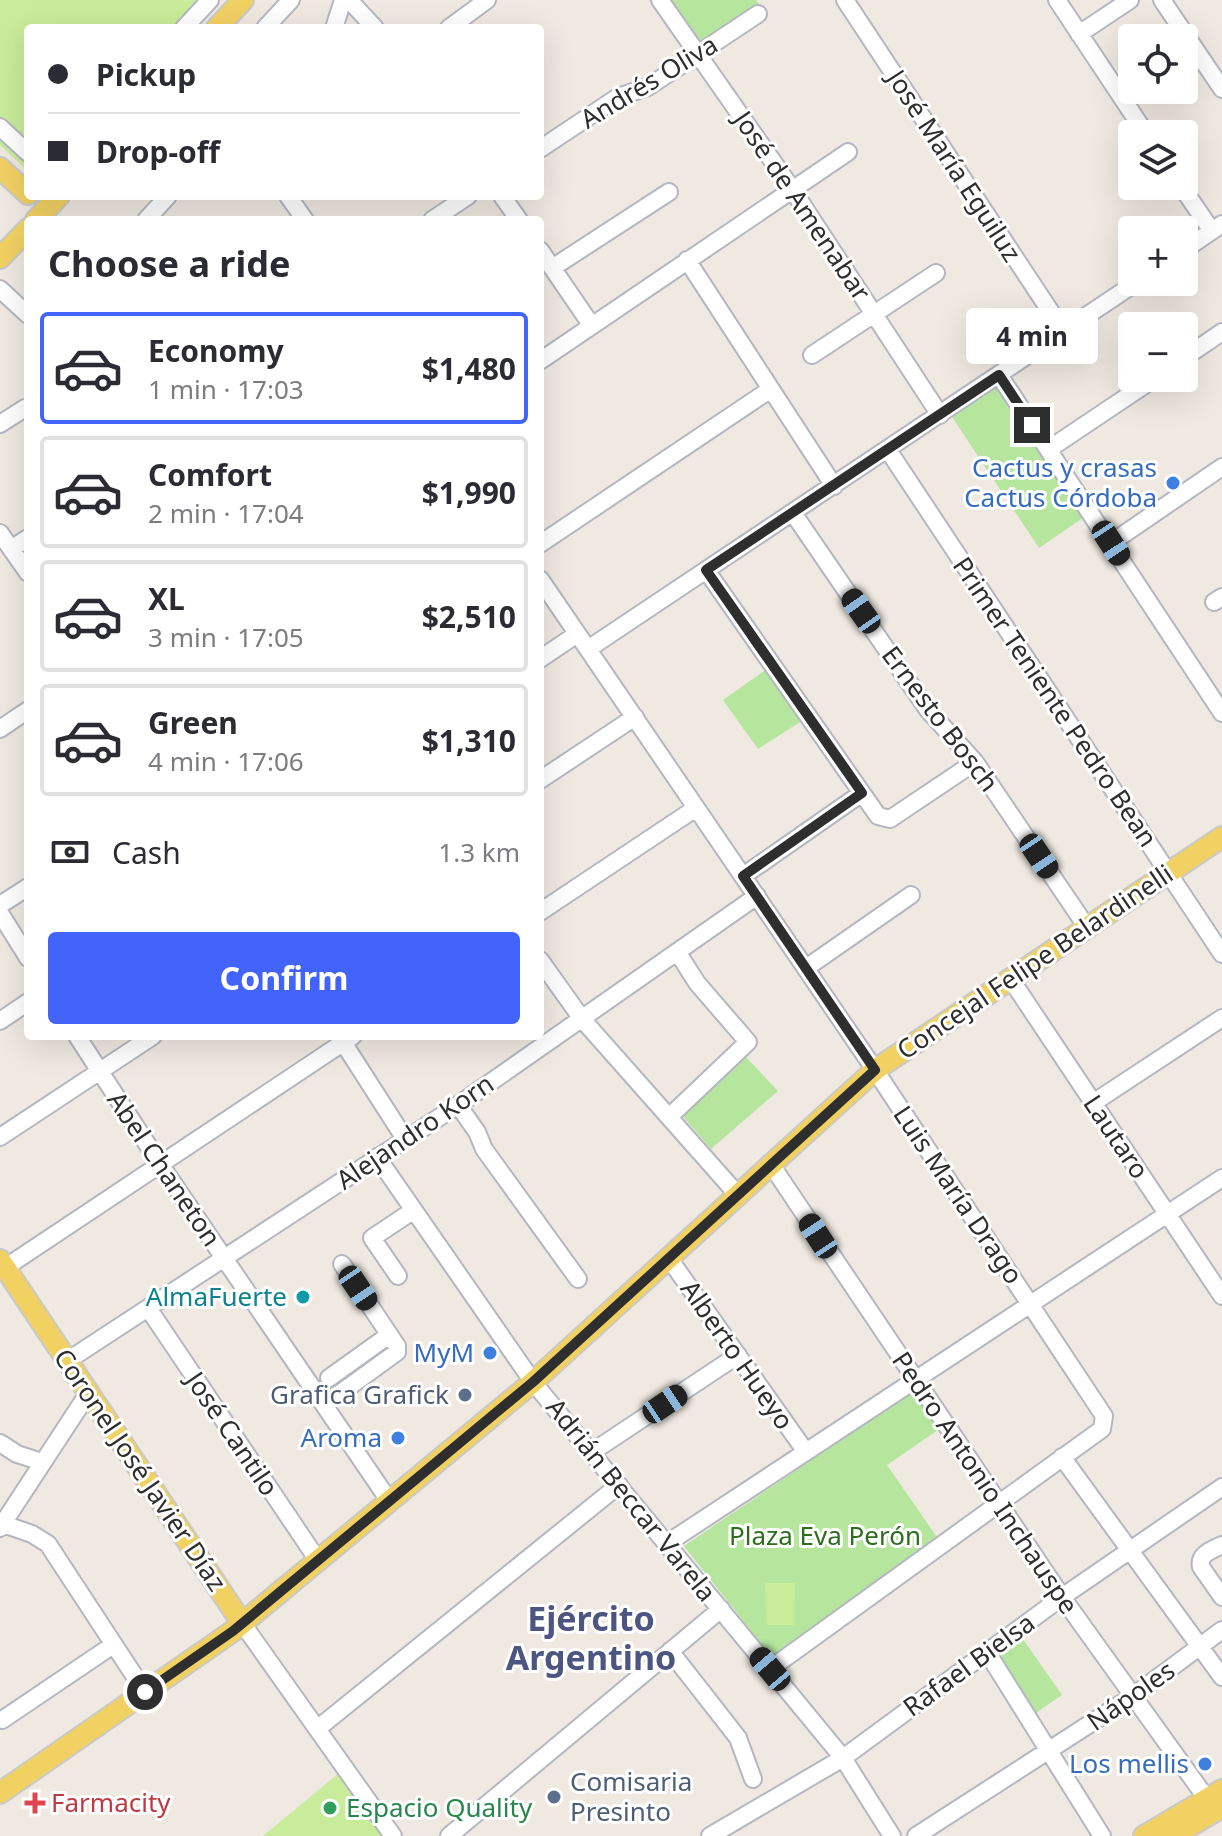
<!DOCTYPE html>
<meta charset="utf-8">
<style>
body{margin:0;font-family:"Noto Sans",sans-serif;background:#f2f2f3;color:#2b2b33;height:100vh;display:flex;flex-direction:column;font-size:30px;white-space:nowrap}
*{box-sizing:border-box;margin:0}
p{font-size:26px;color:#7c7c81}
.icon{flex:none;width:44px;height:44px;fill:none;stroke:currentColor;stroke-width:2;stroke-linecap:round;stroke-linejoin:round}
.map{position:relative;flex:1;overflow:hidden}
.drawer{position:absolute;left:24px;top:216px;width:520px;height:824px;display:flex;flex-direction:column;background:#fff;border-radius:8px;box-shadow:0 8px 32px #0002}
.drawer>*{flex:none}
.guide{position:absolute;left:24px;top:24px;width:520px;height:176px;border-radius:8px;box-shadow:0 8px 32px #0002;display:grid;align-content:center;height:176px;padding:0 24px;background:#fff}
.buttons{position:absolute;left:1118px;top:24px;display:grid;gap:16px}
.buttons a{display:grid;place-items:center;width:80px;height:80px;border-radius:8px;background:#fff;box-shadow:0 8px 32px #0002;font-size:40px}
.end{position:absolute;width:36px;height:36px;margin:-18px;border:10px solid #2e2e2e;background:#fff;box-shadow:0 0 0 4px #fff}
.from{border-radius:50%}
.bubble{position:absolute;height:56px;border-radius:8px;background:#fff;box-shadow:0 8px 32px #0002;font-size:26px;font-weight:700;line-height:56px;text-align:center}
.car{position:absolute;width:24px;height:48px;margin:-24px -12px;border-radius:10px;box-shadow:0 0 6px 2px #0007;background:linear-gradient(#222 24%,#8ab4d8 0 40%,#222 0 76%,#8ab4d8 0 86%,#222 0)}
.guide b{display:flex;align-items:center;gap:28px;height:76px;font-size:30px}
.guide b+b{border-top:2px solid #e1e1e2}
.guide i{width:20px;height:20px;background:#2b2b33}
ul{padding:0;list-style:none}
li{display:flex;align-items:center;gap:24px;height:112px;margin:0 16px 12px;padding:0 8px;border:4px solid #e1e1e2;border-radius:8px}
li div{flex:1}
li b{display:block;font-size:30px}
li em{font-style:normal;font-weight:700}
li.active{border-color:#4264fb}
li>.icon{width:72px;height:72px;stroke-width:1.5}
h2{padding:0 24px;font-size:36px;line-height:96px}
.pay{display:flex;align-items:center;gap:20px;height:88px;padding:0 24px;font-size:30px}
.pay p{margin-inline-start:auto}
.button{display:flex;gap:16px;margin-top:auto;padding:16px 24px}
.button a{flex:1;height:92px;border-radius:8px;background:#4264fb;color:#fff;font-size:32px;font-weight:700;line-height:92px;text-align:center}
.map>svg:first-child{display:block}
.green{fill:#b6e59e}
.pitch{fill:#c9ec9a}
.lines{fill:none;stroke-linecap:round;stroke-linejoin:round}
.minor-casing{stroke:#b4b7c1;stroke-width:20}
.major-casing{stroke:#c9c9c9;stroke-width:24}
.minor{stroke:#fff;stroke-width:16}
.major{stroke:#f2d163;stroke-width:20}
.route{stroke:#2e2e2e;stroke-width:10}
.shop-dot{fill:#3f7fe0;stroke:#fff;stroke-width:3}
.culture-dot{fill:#0f9aa8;stroke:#fff;stroke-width:3}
.service-dot{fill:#5c6f8a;stroke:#fff;stroke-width:3}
.health-dot{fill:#e0444e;stroke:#fff;stroke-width:3}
.leisure-dot{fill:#2e9e5b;stroke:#fff;stroke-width:3}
.labels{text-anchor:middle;stroke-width:6;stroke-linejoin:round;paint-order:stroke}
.street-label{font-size:26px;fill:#2e2e2e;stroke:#fff}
.shop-label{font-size:26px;fill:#366cbe;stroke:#fff;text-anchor:end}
.culture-label{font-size:26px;fill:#0d838f;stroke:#fff;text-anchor:end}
.service-label{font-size:26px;fill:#4e5e75;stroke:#fff;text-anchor:end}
.park-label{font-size:26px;fill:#2c6e1b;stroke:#fff}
.health-label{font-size:26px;fill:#be3a42;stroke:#fff;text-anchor:start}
.leisure-label{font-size:26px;fill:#27864d;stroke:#fff;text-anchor:start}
.district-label{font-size:34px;font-weight:bold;fill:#4d5680;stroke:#fff}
</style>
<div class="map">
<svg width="1222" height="1836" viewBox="0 0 1222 1836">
<rect width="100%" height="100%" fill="#efe9e1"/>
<path class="green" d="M667,0H756L759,4L698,46Z
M1000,383L1087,515L1039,548L952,417Z
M767,669L803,720L758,749L723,700Z
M744,1055L778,1091L711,1149L681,1114Z
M915,1390L941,1428L887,1465L941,1543L771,1656L684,1546Z
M1018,1632L1062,1695L1033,1715L987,1652Z"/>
<path class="pitch" d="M0,0H210L184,28H28V171L0,145Z
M765,1583H795L794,1625H767Z
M339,1773L383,1836H263Z"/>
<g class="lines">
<g class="minor-casing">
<path id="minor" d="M349,0L375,28
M660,0L792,189L940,415
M845,0L1064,332
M1057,0L1146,134
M1162,0L1222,89
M184,28L210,0
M265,28L291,0
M334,28L343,0
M449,28L487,0
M1079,34L1130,0
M0,127L28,153
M540,149L618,97L648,87L758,14
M1181,186L1212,231
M288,196L305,220
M502,196L519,220
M146,220L168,196
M432,220L468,196
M540,250L592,326
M1184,250L1222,224
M687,260L834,486
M552,268L669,192
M0,289L28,315
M812,355L936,273
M1184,358L1222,332
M540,361L848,152
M999,375L1222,713
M0,424L25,408
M1049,449L1155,378
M888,450L1222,954
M793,513L928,710L975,762L1086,926
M0,533L28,573
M1111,543L1222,467
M540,544L771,389
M11,549L28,538
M706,570L878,816L890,819L975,762
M540,579L875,1070L1104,1416L1102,1429L770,1669
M1214,602L1222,597
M588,649L1137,282
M540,659L577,634
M0,729L28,710
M540,780L635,717
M743,876L862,793
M0,905L28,887
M540,912L696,808
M0,913L28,958
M540,960L582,1019L737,1194
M806,968L911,895
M1010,978L1222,1296
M0,1021L28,1002
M77,1036L160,1164L388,1499
M339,1036L405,1139
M1093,1103L1222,1018
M458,1105L477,1132L484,1149L578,1279
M669,1117L748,1042L697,983L678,953
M0,1137L153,1036
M377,1157L533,1382L843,1758L892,1836
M770,1163L1062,1597L1207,1799
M668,1257L806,1452
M0,1271L353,1036
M398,1276L372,1238L414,1210
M148,1308L317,1559
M67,1361L458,1105L757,896
M329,1378L389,1335
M324,1405L397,1352V1346L342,1264
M0,1443L17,1454L42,1462
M592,1452L738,1355
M1062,1457L1222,1677
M3,1524L32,1534L48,1544L145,1692
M0,1528L89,1392
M666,1544L1222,1178
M1222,1545C1212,1550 1198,1554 1201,1567L1222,1597
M242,1623L393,1836
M670,1651L738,1738L753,1779
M987,1652L1102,1836
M2,1720L113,1645
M317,1729L619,1485
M449,1836L721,1609
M710,1836L843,1758L1062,1597L1222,1487
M916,1836L1133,1696L1222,1630"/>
</g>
<g class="major-casing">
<path id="major" d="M217,28L243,0
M0,168L28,194
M36,220L59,196
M0,258L28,229
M0,1260L242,1623
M0,1793L233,1631L533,1382L875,1070L1222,837
M1144,1836L1222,1790
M1173,1836L1222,1807"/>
</g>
<use href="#minor" class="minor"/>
<use href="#major" class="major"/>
</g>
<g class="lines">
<path class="route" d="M145,1692L233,1631L533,1382L875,1070L743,876L862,793L706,570L999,375L1032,425"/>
</g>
<g class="shop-dot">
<circle cx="1173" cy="483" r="8"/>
<circle cx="490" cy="1353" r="8"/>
<circle cx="398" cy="1438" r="8"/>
<circle cx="1205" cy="1764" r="8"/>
</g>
<circle class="culture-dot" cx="303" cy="1297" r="8"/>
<g class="service-dot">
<circle cx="465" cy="1395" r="8"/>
<circle cx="554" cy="1797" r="8"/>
</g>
<path class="health-dot" d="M31 1791h8v8h8v8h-8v8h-8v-8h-8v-8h8z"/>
<circle class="leisure-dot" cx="330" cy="1808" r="8"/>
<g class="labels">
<g class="street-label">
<text transform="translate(649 82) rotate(-31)" y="9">Andrés Oliva</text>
<text transform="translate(954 166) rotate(57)" y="9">José María Eguiluz</text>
<text transform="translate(802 206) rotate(56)" y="9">José de Amenabar</text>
<text transform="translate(1055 702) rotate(56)" y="9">Primer Teniente Pedro Bean</text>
<text transform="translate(940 719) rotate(53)" y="9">Ernesto Bosch</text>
<text transform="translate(1035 962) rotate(-34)" y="9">Concejal Felipe Belardinelli</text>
<text transform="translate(415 1132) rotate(-34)" y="9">Alejandro Korn</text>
<text transform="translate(1116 1137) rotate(56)" y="9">Lautaro</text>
<text transform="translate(164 1169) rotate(56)" y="9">Abel Chaneton</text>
<text transform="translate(958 1195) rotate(56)" y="9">Luis María Drago</text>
<text transform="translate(737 1355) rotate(55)" y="9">Alberto Hueyo</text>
<text transform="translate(232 1434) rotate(56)" y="9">José Cantilo</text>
<text transform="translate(140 1470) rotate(56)" y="9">Coronel José Javier Díaz</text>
<text transform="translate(985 1483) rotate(56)" y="9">Pedro Antonio Inchauspe</text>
<text transform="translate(631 1500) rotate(51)" y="9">Adrián Beccar Varela</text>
<text transform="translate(969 1665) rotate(-36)" y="9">Rafael Bielsa</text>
<text transform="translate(1131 1696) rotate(-35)" y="9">Nápoles</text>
</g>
<g class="shop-label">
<text x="1157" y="477">Cactus y crasas<tspan x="1157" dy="30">Cactus Córdoba</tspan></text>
<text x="474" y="1362">MyM</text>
<text x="382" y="1447">Aroma</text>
<text x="1189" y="1773">Los mellis</text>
</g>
<g class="culture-label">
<text x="287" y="1306">AlmaFuerte</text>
</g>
<g class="service-label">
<text x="449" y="1404">Grafica Grafick</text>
<text x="570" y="1791" text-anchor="start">Comisaria<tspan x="570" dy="30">Presinto</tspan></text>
</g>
<g class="park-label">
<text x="825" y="1545">Plaza Eva Perón</text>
</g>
<g class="health-label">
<text x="51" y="1812">Farmacity</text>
</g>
<g class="leisure-label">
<text x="346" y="1817">Espacio Quality</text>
</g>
<g class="district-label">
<text x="591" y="1631">Ejército<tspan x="591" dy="39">Argentino</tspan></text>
</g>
</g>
</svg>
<div class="buttons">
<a><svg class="icon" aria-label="locate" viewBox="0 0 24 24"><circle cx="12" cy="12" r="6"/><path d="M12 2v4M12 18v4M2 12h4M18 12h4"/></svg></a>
<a><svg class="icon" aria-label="layers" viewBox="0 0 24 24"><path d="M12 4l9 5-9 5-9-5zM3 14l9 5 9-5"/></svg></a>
<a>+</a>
<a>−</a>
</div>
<i class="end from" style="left:145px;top:1692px"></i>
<i class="end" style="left:1032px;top:425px"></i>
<div class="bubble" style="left:966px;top:308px;width:132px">4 min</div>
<i class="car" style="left:1111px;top:543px;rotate:147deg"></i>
<i class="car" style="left:861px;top:611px;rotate:325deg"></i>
<i class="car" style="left:1039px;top:856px;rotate:146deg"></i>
<i class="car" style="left:818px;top:1236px;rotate:327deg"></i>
<i class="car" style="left:358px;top:1288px;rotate:146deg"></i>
<i class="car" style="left:665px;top:1404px;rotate:56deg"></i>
<i class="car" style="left:770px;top:1669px;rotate:320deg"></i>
<div class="guide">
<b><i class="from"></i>Pickup</b>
<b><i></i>Drop-off</b>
</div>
<section class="drawer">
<h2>Choose a ride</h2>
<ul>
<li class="active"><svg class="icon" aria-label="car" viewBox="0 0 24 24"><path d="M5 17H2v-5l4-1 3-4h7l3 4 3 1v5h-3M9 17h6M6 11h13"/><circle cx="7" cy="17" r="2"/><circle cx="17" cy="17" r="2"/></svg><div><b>Economy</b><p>1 min · 17:03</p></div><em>$1,480</em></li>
<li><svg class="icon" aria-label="car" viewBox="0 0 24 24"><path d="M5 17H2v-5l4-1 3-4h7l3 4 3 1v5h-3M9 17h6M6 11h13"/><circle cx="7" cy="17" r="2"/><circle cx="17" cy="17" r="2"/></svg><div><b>Comfort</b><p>2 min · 17:04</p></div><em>$1,990</em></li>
<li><svg class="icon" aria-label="car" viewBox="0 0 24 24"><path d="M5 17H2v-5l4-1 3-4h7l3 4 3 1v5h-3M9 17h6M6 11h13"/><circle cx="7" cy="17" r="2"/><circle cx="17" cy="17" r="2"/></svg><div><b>XL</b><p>3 min · 17:05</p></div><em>$2,510</em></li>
<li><svg class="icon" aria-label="car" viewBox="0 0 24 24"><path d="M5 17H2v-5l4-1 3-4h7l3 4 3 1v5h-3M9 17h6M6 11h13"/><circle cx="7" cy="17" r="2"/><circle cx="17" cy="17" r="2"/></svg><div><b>Green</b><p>4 min · 17:06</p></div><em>$1,310</em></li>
</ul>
<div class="pay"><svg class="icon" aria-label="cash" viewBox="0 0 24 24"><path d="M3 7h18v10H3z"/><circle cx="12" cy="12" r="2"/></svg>Cash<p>1.3 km</p></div>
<div class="button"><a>Confirm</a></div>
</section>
</div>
